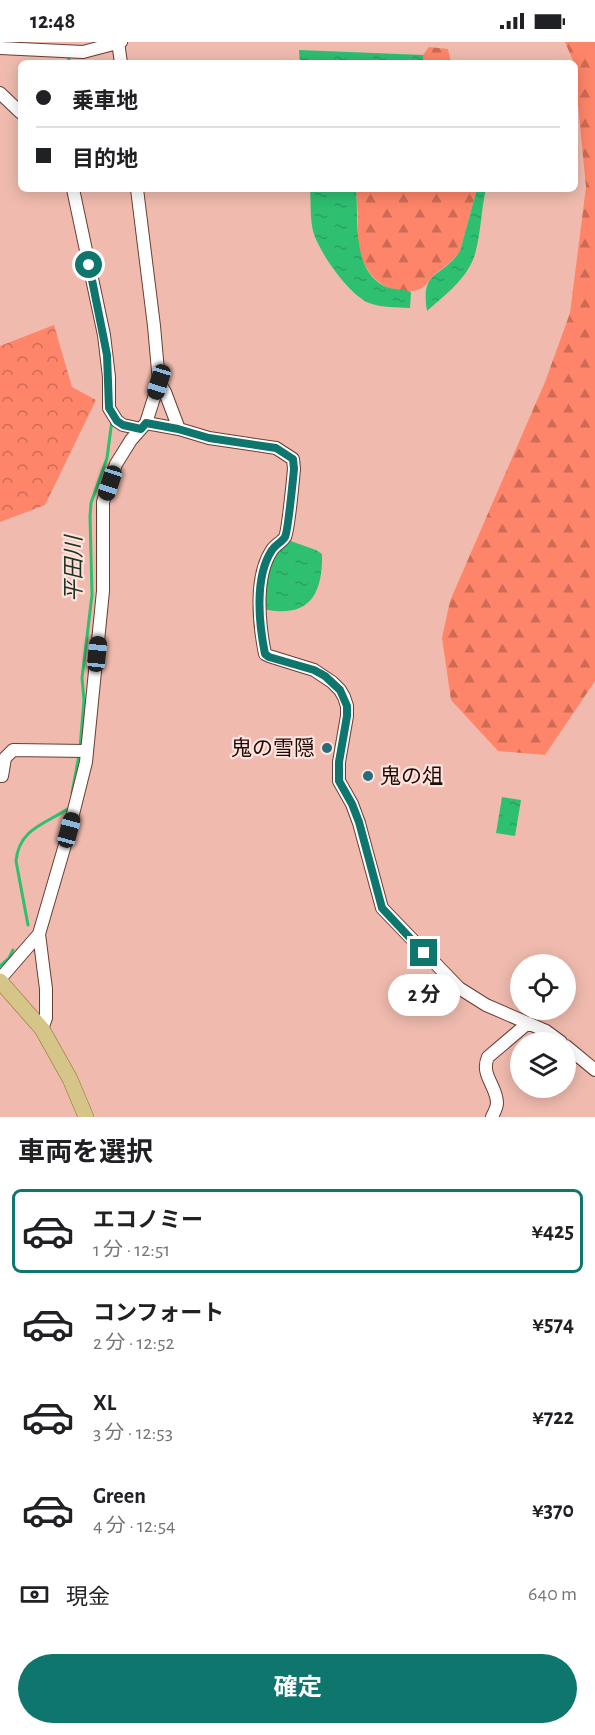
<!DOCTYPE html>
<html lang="ja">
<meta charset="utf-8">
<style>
body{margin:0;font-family:"Alegreya Sans","Noto Sans JP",sans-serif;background:#f6f6f6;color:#202124;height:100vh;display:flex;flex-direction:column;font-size:22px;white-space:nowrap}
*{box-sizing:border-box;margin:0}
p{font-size:20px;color:#757577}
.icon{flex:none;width:33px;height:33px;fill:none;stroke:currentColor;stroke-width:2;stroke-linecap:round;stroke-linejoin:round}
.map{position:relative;height:1075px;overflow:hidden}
.drawer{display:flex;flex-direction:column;background:#fff;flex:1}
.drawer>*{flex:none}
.hud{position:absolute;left:18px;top:18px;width:560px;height:132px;border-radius:9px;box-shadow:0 3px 15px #0003;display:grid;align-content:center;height:132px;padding:0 18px;background:#fff}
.buttons{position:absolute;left:510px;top:912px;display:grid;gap:12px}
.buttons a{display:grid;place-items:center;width:66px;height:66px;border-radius:50%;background:#fff;box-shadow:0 3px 15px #0003;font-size:30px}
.end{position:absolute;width:27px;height:27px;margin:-14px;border:8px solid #0f766e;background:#fff;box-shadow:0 0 0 3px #fff}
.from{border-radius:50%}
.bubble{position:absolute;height:42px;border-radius:21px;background:#fff;box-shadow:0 3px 15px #0003;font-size:20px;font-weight:700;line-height:42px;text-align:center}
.car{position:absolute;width:18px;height:36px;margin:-18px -9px;border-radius:8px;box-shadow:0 0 4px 2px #0007;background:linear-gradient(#222 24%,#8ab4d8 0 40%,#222 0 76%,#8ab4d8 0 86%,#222 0)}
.hud b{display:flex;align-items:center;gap:21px;height:57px;font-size:22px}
.hud b+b{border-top:2px solid #e0e0e0}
.hud i{width:15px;height:15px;background:#202124}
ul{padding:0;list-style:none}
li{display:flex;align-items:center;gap:18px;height:84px;margin:0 12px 9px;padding:0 6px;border:3px solid transparent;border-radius:9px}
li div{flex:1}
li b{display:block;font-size:22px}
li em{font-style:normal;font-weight:700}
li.active{border-color:#0f766e}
li>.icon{width:54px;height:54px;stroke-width:1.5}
h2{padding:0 18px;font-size:27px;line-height:72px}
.pay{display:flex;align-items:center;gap:15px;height:66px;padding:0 18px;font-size:22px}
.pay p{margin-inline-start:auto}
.button{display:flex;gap:12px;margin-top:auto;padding:12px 18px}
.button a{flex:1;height:69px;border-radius:36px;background:#0f766e;color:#fff;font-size:24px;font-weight:700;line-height:69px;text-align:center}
.status{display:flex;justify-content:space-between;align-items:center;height:42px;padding:0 30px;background:#fff;direction:ltr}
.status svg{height:16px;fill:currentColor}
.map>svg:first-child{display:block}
.forest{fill:url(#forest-firs)}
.park{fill:url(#park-crowns)}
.water{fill:url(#water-ripples)}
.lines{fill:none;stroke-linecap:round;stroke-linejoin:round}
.stream{stroke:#2ebf71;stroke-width:3}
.minor-casing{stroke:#693e33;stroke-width:14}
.major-casing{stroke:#826b27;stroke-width:16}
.minor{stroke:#fff;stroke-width:12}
.major{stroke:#d5c588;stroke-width:15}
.route{stroke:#0f766e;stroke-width:8}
.poi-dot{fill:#266c7b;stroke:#ffe3dc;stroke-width:2}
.labels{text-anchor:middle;stroke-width:4.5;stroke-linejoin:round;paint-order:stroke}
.poi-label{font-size:21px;fill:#1c0b07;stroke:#ffe3dc;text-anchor:end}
.water-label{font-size:22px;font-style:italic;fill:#1d3324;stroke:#ffe3dc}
</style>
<div class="status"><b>12:48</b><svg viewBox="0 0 49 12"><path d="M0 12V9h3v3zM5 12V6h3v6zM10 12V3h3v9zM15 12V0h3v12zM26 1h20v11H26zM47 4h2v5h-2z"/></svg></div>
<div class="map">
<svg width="595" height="1075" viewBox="0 0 595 1075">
<defs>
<pattern id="forest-firs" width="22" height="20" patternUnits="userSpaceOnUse" patternTransform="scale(1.5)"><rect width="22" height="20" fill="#fe8569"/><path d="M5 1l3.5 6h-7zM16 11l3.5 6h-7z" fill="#cd6b54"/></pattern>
<pattern id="park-crowns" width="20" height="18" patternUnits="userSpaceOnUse" patternTransform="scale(1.5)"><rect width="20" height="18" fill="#fe8569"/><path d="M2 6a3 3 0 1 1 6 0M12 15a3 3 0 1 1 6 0" fill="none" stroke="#cd6b54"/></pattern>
<pattern id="water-ripples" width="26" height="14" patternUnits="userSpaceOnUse" patternTransform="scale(1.5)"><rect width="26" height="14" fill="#2ebf71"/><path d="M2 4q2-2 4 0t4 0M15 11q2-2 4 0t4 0" fill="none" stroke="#28a360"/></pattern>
</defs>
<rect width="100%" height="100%" fill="#f0bbae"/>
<path class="forest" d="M565,0H595V639L545,713L498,709L451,658L442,596L450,559L545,340L570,271L586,145L574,21Z
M429,5L448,7L451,21H423V13Z
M356,147H477L460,209C453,219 446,224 436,231C430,235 427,244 420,247C389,258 363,233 358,203C357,197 358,190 358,184C358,172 357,159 356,147Z"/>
<path class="park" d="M54,283L72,345L96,358L45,463L0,480V304Z"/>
<path class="water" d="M299,8L423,13V21H300Z
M310,147H356C359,177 351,227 384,244C392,248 403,247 411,250L410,266C397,265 382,266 369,261C348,252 319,210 313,189C310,176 311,160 310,147Z
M477,147H486C481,168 481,191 475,212C468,236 445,253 427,269C420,226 442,237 460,209Z
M285,497L316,508L322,512C323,554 308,577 263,567L269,523Z
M502,755L521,758L515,794L496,791Z"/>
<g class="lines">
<path class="stream" d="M67,11L70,21
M80,706L84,658L82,636L92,553L90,474L91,461L107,416L112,378
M72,751L79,713
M28,883L16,819C19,786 46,782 69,766
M0,924L9,916L13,908"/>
<g class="minor-casing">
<path id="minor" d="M118,0L121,21
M0,6L83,10L121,0
M0,51L21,71
M73,147L104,293L109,335V366L117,379L123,383L141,387
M159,340L165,350L179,387
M146,381L179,387L209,396L276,406L293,417L294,427C293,438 288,489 285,495C282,500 275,503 272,508C254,534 259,582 265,612L269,614L314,628L332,640L340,648L344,655L347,664V674L339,720V739L352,762L359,781L382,866L459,946L486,963L546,989L561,1000
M2,734L5,716L13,708L86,709
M0,937L39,892
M42,987L46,976V947L39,892L67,796L86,720L103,549V460L116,422L131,398L146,381L159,340L154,284L137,147
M566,1004L595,1028
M492,1075C494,1071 497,1065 497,1061C497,1044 480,1033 488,1015L528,981"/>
</g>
<g class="major-casing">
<path id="major" d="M0,939L42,987L70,1037L86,1075"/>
</g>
<use href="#minor" class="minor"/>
<use href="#major" class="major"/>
</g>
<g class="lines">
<path class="route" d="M89,223L107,313L109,366L117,379L123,383L141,387L146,381L178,387L209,396L276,406L293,417L294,427C293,437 288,489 285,495C282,500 275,503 272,508C254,535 259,582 265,612L269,615L314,628L325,634L340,648L347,664V674L339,720V739L352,762L359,780L382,866L424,911"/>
</g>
<g class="poi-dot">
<circle cx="327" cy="706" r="6"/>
<circle cx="368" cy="734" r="6"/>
</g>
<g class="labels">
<g class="poi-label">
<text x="315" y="713">鬼の雪隠</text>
<text x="380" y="741" text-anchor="start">鬼の俎</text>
</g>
<g class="water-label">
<text transform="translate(73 527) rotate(-90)" y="8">平田川</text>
</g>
</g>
</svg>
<div class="buttons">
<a><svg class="icon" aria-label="locate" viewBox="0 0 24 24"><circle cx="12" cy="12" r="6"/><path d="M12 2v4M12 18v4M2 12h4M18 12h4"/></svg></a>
<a><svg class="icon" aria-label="layers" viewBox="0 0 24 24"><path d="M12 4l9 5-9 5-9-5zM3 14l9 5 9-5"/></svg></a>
</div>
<i class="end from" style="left:89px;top:223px"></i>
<i class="end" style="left:424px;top:911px"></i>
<div class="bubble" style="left:388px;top:932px;width:72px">2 分</div>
<i class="car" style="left:159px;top:340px;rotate:197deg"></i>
<i class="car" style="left:110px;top:441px;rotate:198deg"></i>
<i class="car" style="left:97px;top:612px;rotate:6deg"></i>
<i class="car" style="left:69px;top:788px;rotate:15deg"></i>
<div class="hud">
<b><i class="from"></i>乗車地</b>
<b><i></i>目的地</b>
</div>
</div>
<section class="drawer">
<h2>車両を選択</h2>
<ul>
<li class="active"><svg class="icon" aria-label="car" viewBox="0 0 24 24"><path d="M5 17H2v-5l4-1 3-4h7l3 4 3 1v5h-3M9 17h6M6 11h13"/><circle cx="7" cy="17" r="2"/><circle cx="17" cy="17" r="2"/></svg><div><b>エコノミー</b><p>1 分 · 12:51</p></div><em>¥425</em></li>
<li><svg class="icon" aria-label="car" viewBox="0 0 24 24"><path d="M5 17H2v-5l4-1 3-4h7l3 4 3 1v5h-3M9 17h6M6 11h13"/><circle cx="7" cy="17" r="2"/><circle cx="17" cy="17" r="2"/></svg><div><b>コンフォート</b><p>2 分 · 12:52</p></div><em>¥574</em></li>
<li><svg class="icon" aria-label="car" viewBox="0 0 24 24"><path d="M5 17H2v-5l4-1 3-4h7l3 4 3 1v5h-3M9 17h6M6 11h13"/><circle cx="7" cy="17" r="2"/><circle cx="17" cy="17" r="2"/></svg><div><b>XL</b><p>3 分 · 12:53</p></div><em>¥722</em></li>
<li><svg class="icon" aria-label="car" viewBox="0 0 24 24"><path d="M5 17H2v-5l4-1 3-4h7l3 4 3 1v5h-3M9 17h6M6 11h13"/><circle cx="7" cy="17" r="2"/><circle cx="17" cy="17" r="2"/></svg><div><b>Green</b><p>4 分 · 12:54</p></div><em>¥370</em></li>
</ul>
<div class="pay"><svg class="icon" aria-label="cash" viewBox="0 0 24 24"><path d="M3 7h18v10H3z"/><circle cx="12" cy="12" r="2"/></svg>現金<p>640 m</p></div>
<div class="button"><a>確定</a></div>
</section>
